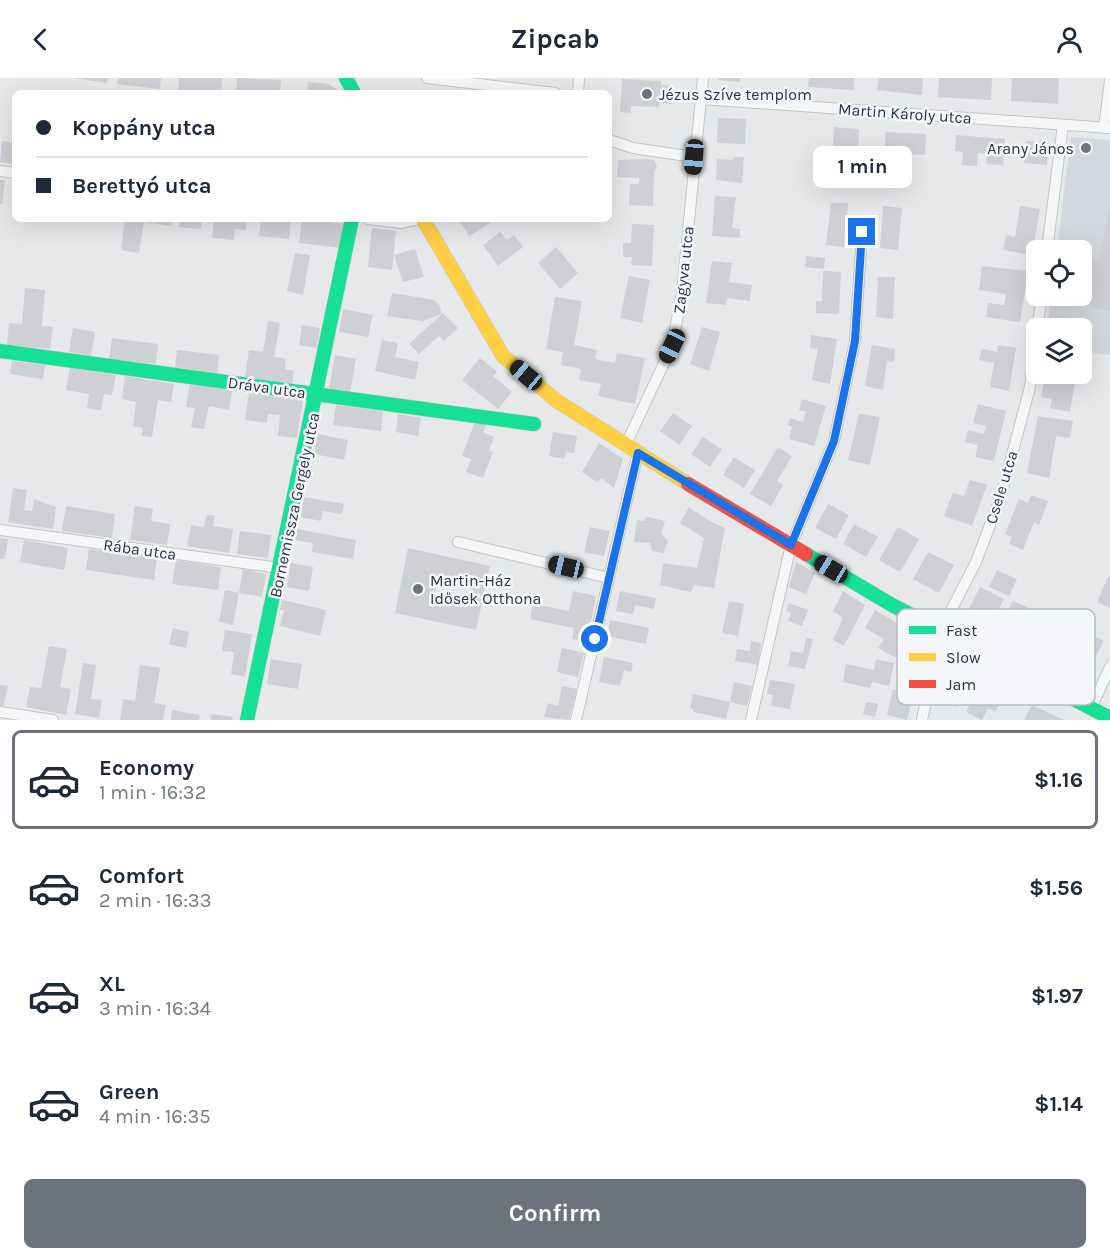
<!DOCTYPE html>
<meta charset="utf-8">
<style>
body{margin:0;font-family:Karla,sans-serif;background:#f2f2f3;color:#1f2937;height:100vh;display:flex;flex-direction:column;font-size:22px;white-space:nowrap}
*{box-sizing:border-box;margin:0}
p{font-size:20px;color:#747a83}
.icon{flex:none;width:33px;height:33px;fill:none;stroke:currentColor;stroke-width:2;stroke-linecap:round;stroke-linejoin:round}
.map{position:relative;height:642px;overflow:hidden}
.sheet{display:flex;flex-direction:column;background:#fff;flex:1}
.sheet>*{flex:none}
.hud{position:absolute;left:12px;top:12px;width:600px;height:132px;border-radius:9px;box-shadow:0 6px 24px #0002;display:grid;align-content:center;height:132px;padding:0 24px;background:#fff}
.controls{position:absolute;left:1026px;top:162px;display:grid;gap:12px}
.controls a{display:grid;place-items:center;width:66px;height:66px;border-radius:9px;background:#fff;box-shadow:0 6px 24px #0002;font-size:30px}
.end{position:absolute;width:27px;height:27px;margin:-14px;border:8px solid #1a73e8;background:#fff;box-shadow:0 0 0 3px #fff}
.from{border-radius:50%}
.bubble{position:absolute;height:42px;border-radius:9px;background:#fff;box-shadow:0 6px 24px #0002;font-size:20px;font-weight:700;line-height:42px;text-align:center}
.car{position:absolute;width:18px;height:36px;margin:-18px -9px;border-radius:8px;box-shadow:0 0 4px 2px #0007;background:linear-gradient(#222 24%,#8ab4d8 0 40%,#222 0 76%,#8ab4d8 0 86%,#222 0)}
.hud b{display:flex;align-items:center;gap:21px;height:57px;font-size:22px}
.hud b+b{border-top:2px solid #e0e1e3}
.hud i{width:15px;height:15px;background:#1f2937}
ul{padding:10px 0 0;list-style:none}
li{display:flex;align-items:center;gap:18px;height:99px;margin:0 12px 9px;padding:0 12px;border:3px solid transparent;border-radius:9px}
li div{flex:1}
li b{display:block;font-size:22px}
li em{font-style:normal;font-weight:700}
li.active{border-color:#6c737f}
li>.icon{width:54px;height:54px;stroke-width:1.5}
.button{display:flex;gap:12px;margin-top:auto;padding:12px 24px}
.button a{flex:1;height:69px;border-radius:9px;background:#6c737f;color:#fff;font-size:24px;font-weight:700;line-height:69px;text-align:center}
header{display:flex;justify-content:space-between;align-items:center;height:78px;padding:0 24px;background:#fff;font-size:27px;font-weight:700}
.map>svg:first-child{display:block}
.built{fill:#d4d7dd}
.building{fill:#ced0d3;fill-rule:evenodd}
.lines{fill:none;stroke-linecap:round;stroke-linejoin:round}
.street-casing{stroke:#c4c6c8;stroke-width:12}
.fast-casing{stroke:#c4c6c8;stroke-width:15}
.slow-casing{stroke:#c4c6c8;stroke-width:15}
.jam-casing{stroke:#c4c6c8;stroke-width:15}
.street{stroke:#f5f6f7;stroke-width:10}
.fast{stroke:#16e098;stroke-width:14}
.slow{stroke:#ffcf43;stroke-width:14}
.jam{stroke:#f24e42;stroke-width:14}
.route{stroke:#1a73e8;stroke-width:8}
.poi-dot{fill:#6c737f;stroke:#f4f6f9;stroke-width:2}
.labels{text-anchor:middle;stroke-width:5;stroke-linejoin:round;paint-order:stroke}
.poi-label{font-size:16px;fill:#2b3445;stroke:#f4f6f9;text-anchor:start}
.street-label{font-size:16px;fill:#2b3445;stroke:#f4f6f9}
.key{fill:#f4f6f9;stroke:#b8bcc3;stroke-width:1.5}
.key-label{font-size:16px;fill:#2b3445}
</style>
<header><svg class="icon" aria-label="back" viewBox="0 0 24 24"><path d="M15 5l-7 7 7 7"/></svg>Zipcab<svg class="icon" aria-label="person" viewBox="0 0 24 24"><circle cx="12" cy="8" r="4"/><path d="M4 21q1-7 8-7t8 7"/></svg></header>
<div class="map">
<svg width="1110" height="642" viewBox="0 0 1110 642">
<rect width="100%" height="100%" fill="#e6e8ea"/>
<path class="built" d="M1071,59L1110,62V277L1082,273V250H1047L1051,218H1082V172H1057Z"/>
<path class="building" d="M75,0H108L107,5Z
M118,0H161L160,11L117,6Z
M179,0H222L221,15H178Z
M237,0L281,2L280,15H236Z
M718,0H740V4L718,2Z
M809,0H854V12L808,9Z
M879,0H923L922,17L877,12Z
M939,0H992L991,22L938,19Z
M1012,0H1059L1058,26L1011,23Z
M622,1L661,3V7L673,8L672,26L659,25V29L631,28V35L620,34Z
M308,4L328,6L343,15H307Z
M718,40L746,41L745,66L717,65Z
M834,49L859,51L858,74L847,73L846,95L831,94Z
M886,54L926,56L925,77L884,75Z
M956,57L1005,61L1003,87L986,86L987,76L978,75L977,88L962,87L963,74L955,73Z
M2,63L15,65V86L0,84Z
M1026,63L1049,64L1047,87L1024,85Z
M734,79H744L742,105L716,102L717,81L732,82Z
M647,81L654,82L657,88L654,94L653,128L629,127L630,106H639V100L617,99L618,82Z
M0,102H5L2,126H0Z
M715,118L736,119L732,150L740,151V160L712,158Z
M831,125H848L844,169L826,167Z
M883,128L902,130L898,172L880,170Z
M1020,128L1040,131L1032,177L1003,172L1006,157L1015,159Z
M1109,131H1110V233L1089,229L1093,209L1082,207V179L1099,182Z
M125,141H172L171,148L144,144L139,175L121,172Z
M180,141H202L201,151L179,149Z
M214,141H247L246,152L235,151L234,162L212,160Z
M261,141H291L289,161L259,158Z
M302,141L343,146L341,170L299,165Z
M458,141H497L469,158Z
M632,146L654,147L652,188L631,187L632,179H623V165H631Z
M372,150L396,153L392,192L368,189Z
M500,154L507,162L514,157L523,169L498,188L483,167Z
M556,169L578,195L560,211L538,185Z
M415,171L424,199L403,204L394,177Z
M295,175L310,177L303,217L287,213Z
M806,178L825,180L824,191L805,189Z
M712,183L732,185L729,204L752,207L750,223L727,220L726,227L706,225Z
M982,188L1028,193L1020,244L986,239L988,225L1004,227L1006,216L979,212Z
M823,193L841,194L839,236L816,235V223H822Z
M629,198L650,202L642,245L620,240Z
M878,199H895L893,241L876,239Z
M25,210L45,212L42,248L53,249L50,271L7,267L9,245L22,246Z
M392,215L434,222L440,228L441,236L423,243L387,238Z
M555,219L582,223L574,267L597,272L595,281L615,285L617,275L645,280L635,326L598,318L601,306L579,302L581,291L561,287L563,274L546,271Z
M343,231L373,237L368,259L339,254Z
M443,235L458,250L444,263L439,258L419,276L409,266Z
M268,243L280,245L274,279L286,281L285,291L294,293L292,307L245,299L249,272L263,274Z
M302,247L320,250L317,270L299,267Z
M702,249L720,254L709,293L690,286Z
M73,250L95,254L91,278L69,274Z
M811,257L837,261L830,306L812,302L818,271L810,270Z
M112,260L158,266L156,286L109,281Z
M382,262L398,265L395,279L419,284L415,302L375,293Z
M1082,265L1090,267L1083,294H1082Z
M872,267L895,271L894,284L887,283L883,312L865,308Z
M998,267L1016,270L1009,313L990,309L994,285L979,282L982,271L997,274Z
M177,272L219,277L217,295L175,289Z
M335,277L356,281L350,315L329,311Z
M480,280L497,294L493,298L512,314L498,331L462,302Z
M12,283L45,287L43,301L10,296Z
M70,289L116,297L112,317L104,316L101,332L87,330L89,316L66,312Z
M125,298L174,306L171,324L158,322L152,359L142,358L143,350L133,348L136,324L122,321Z
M1045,298L1075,304L1070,334L1050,330L1052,321L1041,319Z
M190,305L232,313L229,332L209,328L204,351L191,349L195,330L186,329Z
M249,315L303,322L297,360L278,358L280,337L268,336L267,345L245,342Z
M802,321L826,328L814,368L789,361L792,349L788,347L790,340L803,344L806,334L799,332Z
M978,326L1006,333L994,383L975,379L978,367L965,364L968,352L984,356L986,348L973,345Z
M336,327L383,333L381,353L333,347Z
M673,335L692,348L679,367L660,353Z
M398,336L421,340L418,358L396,354Z
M859,336L880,339L870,387L848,382Z
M1038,338L1073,343L1070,360L1056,358L1049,400L1027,395Z
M476,341L487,345L483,354L494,359L489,373L493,374L483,400L466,394L471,381L462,378Z
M553,354L577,358L574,375L566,374L564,381L549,378Z
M318,356L348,362L344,382L314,376Z
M703,359L722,371L710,389L691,376Z
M599,365L623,381L614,410L602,400L597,404L582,394Z
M778,369L792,378L777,403L783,407L771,428L750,416Z
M734,379L755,392L744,410L723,397Z
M970,402L987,407L972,448L944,438L953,415L964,418Z
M13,410L27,412L24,432L32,433L34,421L56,429L53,451L8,444Z
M1031,417L1048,423L1039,447L1034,444L1023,472L1009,466L1012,459L1005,456L1019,421L1028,425Z
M304,419L344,426L342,436L323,433L321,443L301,439Z
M828,426L849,437L836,461L815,450Z
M66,428L115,436L112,460L62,453Z
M135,428L153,431L151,443L170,446L167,467L130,462Z
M689,429L708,442L725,450L714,510L694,507L691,514L660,507L663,485L697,490L704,460L680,445Z
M207,437L215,438L213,448L233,451L229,475L187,468L191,447L204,449Z
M647,439L665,443L661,456L668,462L664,475L652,473L650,465L634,464L637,442L644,443Z
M854,446L878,459L866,479L843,466Z
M590,449L610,453L604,478L584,474Z
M898,449L919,461L900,494L879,482Z
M297,451L356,462L353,481L312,474L313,465L294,462Z
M240,453L271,457L268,480L237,476Z
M0,460L8,461L5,481H0Z
M24,462L68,470L64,492L20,484Z
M408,470L490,488L476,552L395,535ZM439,497L473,504L467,530L433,522Z
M89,471L157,480L154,502L86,492Z
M928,474L954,487L939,515L913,501Z
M176,482L221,489L218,512L172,506Z
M796,484L815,495L806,516L789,509Z
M291,485L313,489L309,513L287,509Z
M243,491L266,496L262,519L239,515L233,547L219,544L225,512L239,515Z
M997,492L1017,501L1009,518L989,509Z
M1108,499H1110V530L1097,524Z
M980,509L1004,521L992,543L969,531Z
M573,513L596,518L587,564L572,561L574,550L530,541L533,526L569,533Z
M620,513L656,520L654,531L635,527L633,536L616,533Z
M843,513L865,527L844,568L833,562L843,540L833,533Z
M282,522L326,532L320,558L280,548L284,532H280Z
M729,523L744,526L738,558L722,555Z
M1013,523L1035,533L1021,558L1000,548Z
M789,525L808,532L802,548L788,543L791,535L786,533Z
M875,532L927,562L917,581L900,572L896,580L878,570L884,561L865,550Z
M610,542L649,550L646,566L607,558Z
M173,550L189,554L186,570L169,566Z
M225,552L252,556L245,599L231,596L234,574L222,573Z
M1073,556L1088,564L1092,557L1104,563L1088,593L1067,582L1073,572L1067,569Z
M806,560L813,561L805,591L788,588L791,573L803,575Z
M751,563L761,565L758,587L735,583L737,571L750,573Z
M49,568L67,571L60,609L71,611L66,637L26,629L30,609L41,610Z
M562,570L584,575L578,599L557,594Z
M604,579L633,585L631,594L624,592L620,608L599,604Z
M271,581L302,586L298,611L267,606Z
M876,581L894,585L889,608L872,604L870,610L843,604L846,586L874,592Z
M952,582L976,597L956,629L941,620L948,585Z
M83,585L96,587L91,621L102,622L99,640L75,636Z
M140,587L160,590L154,625L166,627L163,642H120L123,621L135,623Z
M770,602L795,606L790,631L771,628L773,617L767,616Z
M983,602L1007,615L995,634L988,630L982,642L966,634Z
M734,604L752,608L747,628L730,624Z
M0,607L8,608L3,629H0Z
M562,608L577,611L569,642L544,639L548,625L558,628Z
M893,611L913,616L907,642L887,637Z
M693,616L730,624L726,641L693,634V631L690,630Z
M866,624L878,626L875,639L863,636Z
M1032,627L1049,635L1064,642H1024Z
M172,632L200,637L199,642H171Z
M211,636L233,639L232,642H210Z"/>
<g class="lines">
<g class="street-casing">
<path id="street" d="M427,0L555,15
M578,15L579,0
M701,21L1110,50
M1104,50L1110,2
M609,62L633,70L694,79
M0,93L15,95
M368,141L402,145L419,141
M1047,172L1063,47
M1037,250L1042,218
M626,366L672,268L682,214L703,0
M0,452L280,490
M458,464L609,500
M1091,630L1110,589
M0,634L53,642
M576,642L638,374
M751,642L791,467L834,363L855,263L862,155
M922,642L941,552L976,484L1001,418L1030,309L1036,258"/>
</g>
<g class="fast-casing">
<path id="fast" d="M346,0L354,15
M0,273L534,346
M806,476L892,527L1110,640
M247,642L352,141"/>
</g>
<g class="slow-casing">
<path id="slow" d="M423,141L503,278L557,323L688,406"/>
</g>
<g class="jam-casing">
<path id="jam" d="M688,406L806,476"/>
</g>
<use href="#street" class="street"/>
<use href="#fast" class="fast"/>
<use href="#slow" class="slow"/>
<use href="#jam" class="jam"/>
</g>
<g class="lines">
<path class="route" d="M595,561L638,375L791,467L834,363L855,263L862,154"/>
</g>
<g class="poi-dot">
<circle cx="647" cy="16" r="6"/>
<circle cx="1086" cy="70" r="6"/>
<circle cx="418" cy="511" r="6"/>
</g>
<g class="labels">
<g class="poi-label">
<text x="659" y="22">Jézus Szíve templom</text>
<text x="1074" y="76" text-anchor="end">Arany János</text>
<text x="430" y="508">Martin-Ház<tspan x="430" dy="18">Idősek Otthona</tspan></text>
</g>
<g class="street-label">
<text transform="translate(905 35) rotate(4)" y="6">Martin Károly utca</text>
<text transform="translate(683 192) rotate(-84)" y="6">Zagyva utca</text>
<text transform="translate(267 309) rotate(8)" y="6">Dráva utca</text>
<text transform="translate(1001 409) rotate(-73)" y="6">Csele utca</text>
<text transform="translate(294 427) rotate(-78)" y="6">Bornemissza Gergely utca</text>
<text transform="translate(140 471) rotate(8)" y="6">Rába utca</text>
</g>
</g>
<rect x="897" y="531" width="198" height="96" rx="9" class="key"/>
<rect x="909" y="548" width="27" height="8" fill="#16e098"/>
<rect x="909" y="575" width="27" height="8" fill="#ffcf43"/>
<rect x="909" y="602" width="27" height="8" fill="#f24e42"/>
<g class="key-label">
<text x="946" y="558">Fast</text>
<text x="946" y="585">Slow</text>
<text x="946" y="612">Jam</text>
</g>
</svg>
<div class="controls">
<a><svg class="icon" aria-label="locate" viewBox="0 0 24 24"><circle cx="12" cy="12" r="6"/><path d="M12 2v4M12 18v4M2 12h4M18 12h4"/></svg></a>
<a><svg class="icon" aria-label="layers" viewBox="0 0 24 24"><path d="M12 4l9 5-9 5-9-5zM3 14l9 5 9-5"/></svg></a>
</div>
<i class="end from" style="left:595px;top:561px"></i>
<i class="end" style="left:862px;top:154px"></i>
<div class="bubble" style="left:813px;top:68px;width:99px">1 min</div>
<i class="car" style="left:694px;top:79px;rotate:185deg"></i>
<i class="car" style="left:672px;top:268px;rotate:205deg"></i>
<i class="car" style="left:526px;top:297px;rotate:310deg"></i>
<i class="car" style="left:566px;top:489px;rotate:283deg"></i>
<i class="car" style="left:831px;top:491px;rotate:301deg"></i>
<div class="hud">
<b><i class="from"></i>Koppány utca</b>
<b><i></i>Berettyó utca</b>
</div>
</div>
<section class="sheet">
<ul>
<li class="active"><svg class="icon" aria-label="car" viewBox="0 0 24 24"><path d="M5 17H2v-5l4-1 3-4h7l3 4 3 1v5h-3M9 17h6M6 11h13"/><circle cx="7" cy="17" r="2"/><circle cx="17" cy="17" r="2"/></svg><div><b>Economy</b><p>1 min · 16:32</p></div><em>$1.16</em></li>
<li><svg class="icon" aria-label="car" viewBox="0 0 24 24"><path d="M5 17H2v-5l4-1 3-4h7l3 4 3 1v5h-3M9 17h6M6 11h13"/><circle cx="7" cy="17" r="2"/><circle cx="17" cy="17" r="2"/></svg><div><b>Comfort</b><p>2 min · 16:33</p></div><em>$1.56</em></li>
<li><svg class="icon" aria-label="car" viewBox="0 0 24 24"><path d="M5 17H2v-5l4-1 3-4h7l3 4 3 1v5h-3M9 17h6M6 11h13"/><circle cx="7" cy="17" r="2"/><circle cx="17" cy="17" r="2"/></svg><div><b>XL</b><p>3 min · 16:34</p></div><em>$1.97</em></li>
<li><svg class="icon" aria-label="car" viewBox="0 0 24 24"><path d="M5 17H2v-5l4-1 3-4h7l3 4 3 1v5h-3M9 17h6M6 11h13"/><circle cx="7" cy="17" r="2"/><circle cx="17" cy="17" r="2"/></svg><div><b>Green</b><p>4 min · 16:35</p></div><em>$1.14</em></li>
</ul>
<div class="button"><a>Confirm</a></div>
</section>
